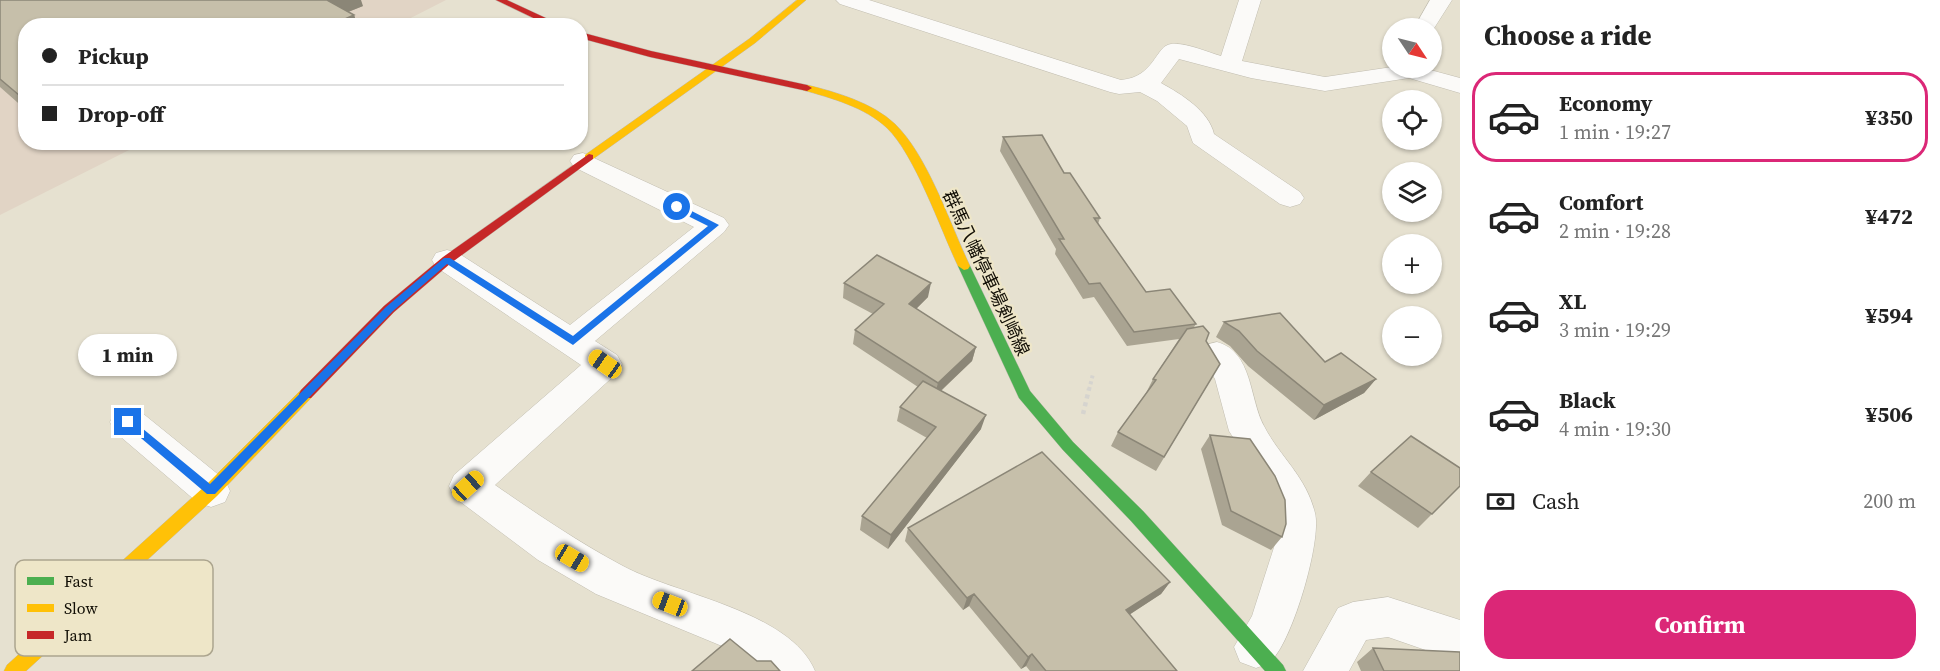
<!DOCTYPE html>
<meta charset="utf-8">
<style>
body{margin:0;font-family:"Source Serif 4","Noto Sans JP",serif;background:#f6f6f6;color:#222;height:100vh;display:flex;flex-direction:column;font-size:22px;white-space:nowrap}
*{box-sizing:border-box;margin:0}
p{font-size:20px;color:#767676}
.icon{flex:none;width:33px;height:33px;fill:none;stroke:currentColor;stroke-width:2;stroke-linecap:round;stroke-linejoin:round}
.map{position:relative;flex:1;overflow:hidden}
.details{display:flex;flex-direction:column;background:#fff;width:480px}
.details>*{flex:none}
.guide{position:absolute;left:18px;top:18px;width:570px;height:132px;border-radius:24px;box-shadow:0 2px 4px #0004;display:grid;align-content:center;height:132px;padding:0 24px;background:#fff}
.needle{width:39px;rotate:125deg}
.tools{position:absolute;left:1382px;top:18px;display:grid;gap:12px}
.tools a{display:grid;place-items:center;width:60px;height:60px;border-radius:50%;background:#fff;box-shadow:0 2px 4px #0004;font-size:30px}
.end{position:absolute;width:27px;height:27px;margin:-14px;border:8px solid #1a73e8;background:#fff;box-shadow:0 0 0 3px #fff}
.from{border-radius:50%}
.bubble{position:absolute;height:42px;border-radius:21px;background:#fff;box-shadow:0 2px 4px #0004;font-size:20px;font-weight:700;line-height:42px;text-align:center}
.car{position:absolute;width:18px;height:36px;margin:-18px -9px;border-radius:8px;box-shadow:0 0 4px 2px #0007;background:linear-gradient(#f5c518 24%,#345 0 40%,#f5c518 0 76%,#345 0 86%,#f5c518 0)}
.guide b{display:flex;align-items:center;gap:21px;height:57px;font-size:22px}
.guide b+b{border-top:2px solid #e0e0e0}
.guide i{width:15px;height:15px;background:#222}
ul{padding:0;list-style:none}
li{display:flex;align-items:center;gap:18px;height:90px;margin:0 12px 9px;padding:0 12px;border:3px solid transparent;border-radius:24px}
li div{flex:1}
li b{display:block;font-size:22px}
li em{font-style:normal;font-weight:700}
li.on{border-color:#db2777}
li>.icon{width:54px;height:54px;stroke-width:1.5}
h2{padding:0 24px;font-size:27px;line-height:72px}
.pay{display:flex;align-items:center;gap:15px;height:66px;padding:0 24px;font-size:22px}
.pay p{margin-inline-start:auto}
.action{display:flex;gap:12px;margin-top:auto;padding:12px 24px}
.action a{flex:1;height:69px;border-radius:24px;background:#db2777;color:#fff;font-size:24px;font-weight:700;line-height:69px;text-align:center}
main{display:flex;flex:1;min-height:0}
.map>svg:first-child{display:block}
.industrial{fill:#e1d4c5}
.lines{fill:none;stroke-linecap:round;stroke-linejoin:round}
.street-casing{stroke:#c1bdb0;stroke-width:1}
.fast-casing{stroke:#c1bdb0;stroke-width:1}
.slow-casing{stroke:#c1bdb0;stroke-width:1}
.jam-casing{stroke:#c1bdb0;stroke-width:1}
.path-far1{stroke:#d6d4cf;stroke-width:4;stroke-dasharray:3 3;stroke-linecap:butt}
.path{stroke:#d6d4cf;stroke-width:4.5;stroke-dasharray:4 4;stroke-linecap:butt}
.street{fill:#fbfaf8;fill-rule:evenodd}
.fast{fill:#4caf50;fill-rule:evenodd}
.slow{fill:#ffc107;fill-rule:evenodd}
.jam{fill:#c62828;fill-rule:evenodd}
.wall{fill:#aaa492}
.shaded-wall{fill:#8b8677}
.building{fill:#c6bfaa;stroke:#8b8677;stroke-width:1.5}
.route{fill:#1a73e8}
.labels{text-anchor:middle;stroke-width:4.5;stroke-linejoin:round;paint-order:stroke}
.street-label{font-size:18px;fill:#110e05;stroke:#eee6c8}
.key{fill:#eee6c8;stroke:#aca58e;stroke-width:1.5}
.key-label{font-size:16px;fill:#110e05}
</style>
<main>
<div class="map">
<svg width="1460" height="671" viewBox="0 0 1460 671">
<rect width="100%" height="100%" fill="#e6e1d0"/>
<path class="industrial" d="M0,0H446L397,25L26,26V142L143,143L0,215Z"/>
<g class="lines">
<g class="street-casing">
<path id="street" d="M836,0H869L1121,80C1155,77 1155,46 1171,44C1185,42 1207,52 1221,56L1239,0H1261L1242,61L1325,77L1392,67L1423,68L1460,78V93L1409,78L1325,91L1251,78L1179,59L1161,83C1181,94 1209,111 1214,134L1300,192L1304,198L1300,204L1290,207L1280,204L1193,143L1187,126L1157,101L1140,92L1119,94L1110,92L840,4Z
M1430,0H1452L1431,33V28H1414Z
M583,153L724,218L729,225L724,232L595,341L617,355L622,364L617,373L495,485C537,514 578,542 623,566C677,595 790,611 815,671H758L734,651L596,594L538,560L454,497L449,486L454,475L581,365L436,267L432,260L436,253L447,250L458,253L570,325L694,227L574,167L570,161L574,155Z
M1217,342C1253,352 1249,398 1264,426C1280,457 1306,476 1315,513C1322,540 1293,639 1272,660C1269,664 1261,666 1256,668L1240,662L1234,647L1252,616L1267,569L1277,538L1276,513L1267,489L1229,431L1215,379L1200,354L1205,345Z
M128,408L141,412L225,480L230,491L225,502L211,507L197,502L115,432L110,422L115,412Z
M1388,597L1460,620V662L1388,637L1366,640L1349,671H1303L1338,608L1353,602Z"/>
</g>
<g class="fast-casing">
<path id="fast" d="M964,262L970,266L1030,391L1073,442L1143,511L1283,665L1286,671H1265L1131,521L1063,450L1019,398L958,266Z"/>
</g>
<g class="slow-casing">
<path id="slow" d="M797,0H806L755,43L593,159H585V155L749,39Z
M807,85C836,92 873,103 895,124C928,156 950,224 970,266L968,269L964,270L958,266C940,228 915,155 887,128C865,107 831,98 803,90V86Z
M306,389L311,390L313,394L311,398L217,496L26,671H4L7,665L205,486L301,390Z"/>
</g>
<g class="jam-casing">
<path id="jam" d="M496,0H507L563,26H550Z
M580,32L651,51L807,85L812,88L807,91L650,57L580,38Z
M589,154L593,155V159L451,263L394,312L311,398H301L299,394L301,390L384,306L443,257Z"/>
</g>
<path class="path-far1" d="M1089,390L1093,374"/>
<path class="path" d="M1083,414L1089,389"/>
<use href="#street" class="street"/>
<use href="#fast" class="fast"/>
<use href="#slow" class="slow"/>
<use href="#jam" class="jam"/>
</g>
<path class="wall" d="M0,0L363,6L348,12L354,15L358,26H26V110L0,87Z
M1003,137L1064,173L1100,218L1098,224L1146,292L1196,324L1194,327L1206,341L1220,364L1156,471L1111,446L1118,432L1146,393L1153,379L1179,339L1127,346L1094,297L1083,299L1055,254L1056,249L1000,151Z
M844,283L928,297L916,309L976,347L972,361L941,391L981,429L888,549L860,530L862,516L927,438L897,421L900,407L918,387L853,344L855,330L873,314L843,298Z
M1224,322L1325,362L1376,379L1364,393L1314,420L1248,366L1230,346L1216,337Z
M1210,435L1282,537L1271,550L1222,525L1201,449Z
M1371,472L1460,486L1418,528L1358,486Z
M908,528L1170,582L1161,594L1129,615L1177,671H1030L1026,666L1021,669L969,606L963,610L905,541Z
M1373,648L1460,671H1361L1357,662Z"/>
<path class="shaded-wall" d="M326,0H361L363,6L333,18Z
M354,15L358,26H329Z
M931,283L928,297L906,319L909,304Z
M976,347L972,361L934,397L938,383Z
M1376,379L1364,393L1314,420L1324,405Z
M986,415L981,429L888,549L891,535Z
M1170,582L1161,594L1118,622L1126,610Z
M974,594L969,606L963,610L967,598Z
M1032,654L1026,666L1021,669L1028,657Z"/>
<path class="building" d="M0,0H327L354,15L329,26H26V101L0,79Z
M1042,135L1064,173H1070L1100,218H1094L1146,292L1170,289L1196,324L1134,332L1100,283L1089,284L1059,239H1064L1003,137Z
M877,255L931,283L909,304L976,347L938,383L855,330L884,304L844,283Z
M1280,313L1325,362L1341,353L1376,379L1324,405L1257,351L1239,331L1224,322Z
M1203,326L1209,333L1206,341L1220,364L1164,457L1118,432L1156,380L1153,379L1187,329Z
M923,381L986,415L891,535L862,516L936,427L900,407Z
M1210,435L1250,439L1275,476L1285,500L1286,524L1282,537L1231,511Z
M1411,436L1460,468V486L1432,514L1371,472Z
M1042,452L1170,582L1126,610L1177,671H1046L1032,654L1028,657L974,594L967,598L908,528Z
M730,639L757,661H771L780,671H692Z
M1373,648L1460,652V671H1384Z"/>
<path class="route" d="M674,205H680L719,225L573,345L447,264L393,311L215,494H207L122,422L128,418L131,419L210,484L386,307L444,258H450L573,336L708,226L674,209Z"/>
<g class="labels">
<g class="street-label">
<text transform="translate(986 273) rotate(65)" y="6">群馬八幡停車場剣崎線</text>
</g>
</g>
<rect x="15" y="560" width="198" height="96" rx="9" class="key"/>
<rect x="27" y="577" width="27" height="8" fill="#4caf50"/>
<rect x="27" y="604" width="27" height="8" fill="#ffc107"/>
<rect x="27" y="631" width="27" height="8" fill="#c62828"/>
<g class="key-label">
<text x="64" y="587">Fast</text>
<text x="64" y="614">Slow</text>
<text x="64" y="641">Jam</text>
</g>
</svg>
<div class="tools">
<a><svg class="needle" viewBox="-14 -14 28 28"><path d="M0-13l5 13h-10z" fill="#e53935"/><path d="M0 13l5-13h-10z" fill="#767676"/></svg></a>
<a><svg class="icon" aria-label="locate" viewBox="0 0 24 24"><circle cx="12" cy="12" r="6"/><path d="M12 2v4M12 18v4M2 12h4M18 12h4"/></svg></a>
<a><svg class="icon" aria-label="layers" viewBox="0 0 24 24"><path d="M12 4l9 5-9 5-9-5zM3 14l9 5 9-5"/></svg></a>
<a>+</a>
<a>−</a>
</div>
<i class="end from" style="left:677px;top:207px"></i>
<i class="end" style="left:128px;top:422px"></i>
<div class="bubble" style="left:78px;top:334px;width:99px">1 min</div>
<i class="car" style="left:605px;top:364px;rotate:305deg"></i>
<i class="car" style="left:468px;top:486px;rotate:48deg"></i>
<i class="car" style="left:572px;top:558px;rotate:121deg"></i>
<i class="car" style="left:670px;top:604px;rotate:291deg"></i>
<div class="guide">
<b><i class="from"></i>Pickup</b>
<b><i></i>Drop-off</b>
</div>
</div>
<section class="details">
<h2>Choose a ride</h2>
<ul>
<li class="on"><svg class="icon" aria-label="car" viewBox="0 0 24 24"><path d="M5 17H2v-5l4-1 3-4h7l3 4 3 1v5h-3M9 17h6M6 11h13"/><circle cx="7" cy="17" r="2"/><circle cx="17" cy="17" r="2"/></svg><div><b>Economy</b><p>1 min · 19:27</p></div><em>¥350</em></li>
<li><svg class="icon" aria-label="car" viewBox="0 0 24 24"><path d="M5 17H2v-5l4-1 3-4h7l3 4 3 1v5h-3M9 17h6M6 11h13"/><circle cx="7" cy="17" r="2"/><circle cx="17" cy="17" r="2"/></svg><div><b>Comfort</b><p>2 min · 19:28</p></div><em>¥472</em></li>
<li><svg class="icon" aria-label="car" viewBox="0 0 24 24"><path d="M5 17H2v-5l4-1 3-4h7l3 4 3 1v5h-3M9 17h6M6 11h13"/><circle cx="7" cy="17" r="2"/><circle cx="17" cy="17" r="2"/></svg><div><b>XL</b><p>3 min · 19:29</p></div><em>¥594</em></li>
<li><svg class="icon" aria-label="car" viewBox="0 0 24 24"><path d="M5 17H2v-5l4-1 3-4h7l3 4 3 1v5h-3M9 17h6M6 11h13"/><circle cx="7" cy="17" r="2"/><circle cx="17" cy="17" r="2"/></svg><div><b>Black</b><p>4 min · 19:30</p></div><em>¥506</em></li>
</ul>
<div class="pay"><svg class="icon" aria-label="cash" viewBox="0 0 24 24"><path d="M3 7h18v10H3z"/><circle cx="12" cy="12" r="2"/></svg>Cash<p>200 m</p></div>
<div class="action"><a>Confirm</a></div>
</section>
</main>
